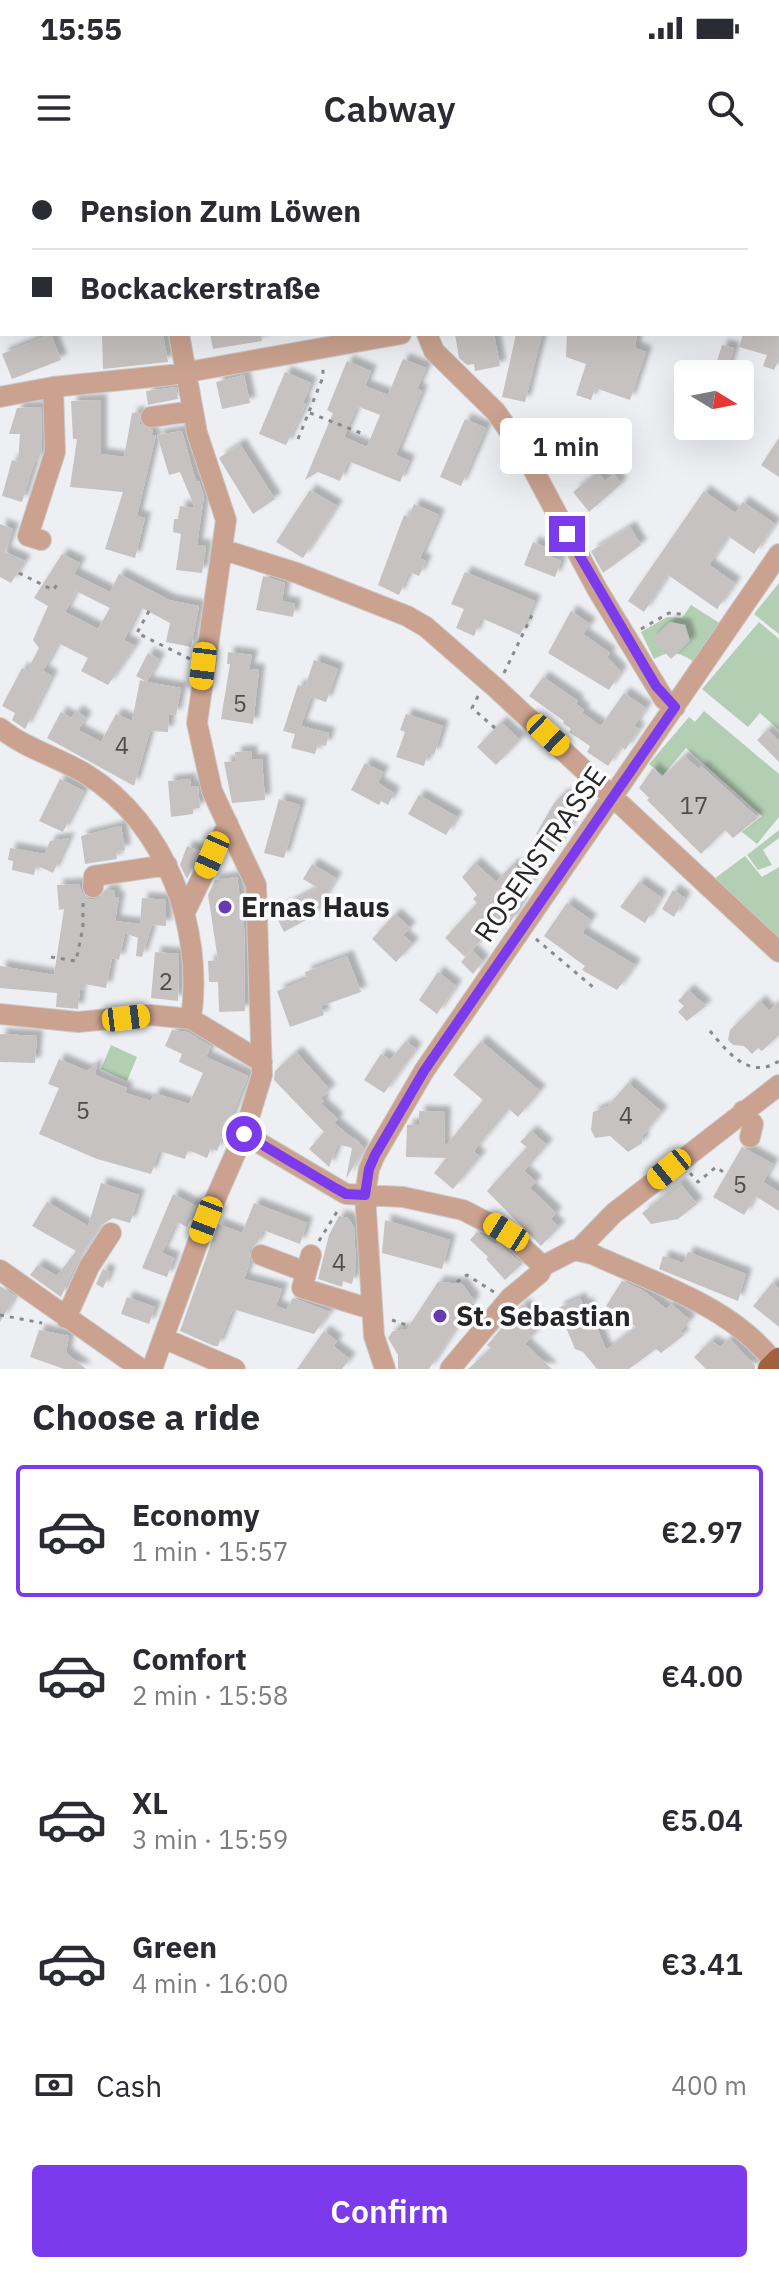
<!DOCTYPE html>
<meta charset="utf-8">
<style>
body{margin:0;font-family:"IBM Plex Sans",sans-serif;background:#f2f2f3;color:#2b2b33;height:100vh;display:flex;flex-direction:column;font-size:30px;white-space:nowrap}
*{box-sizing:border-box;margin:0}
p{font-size:26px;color:#7c7c81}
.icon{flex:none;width:44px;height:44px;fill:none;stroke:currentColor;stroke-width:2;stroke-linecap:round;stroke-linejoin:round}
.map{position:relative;height:1209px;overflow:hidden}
.drawer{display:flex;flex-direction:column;background:#fff;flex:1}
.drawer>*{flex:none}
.hud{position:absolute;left:0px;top:0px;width:780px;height:176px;box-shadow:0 8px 32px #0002;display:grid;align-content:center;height:176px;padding:0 32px;background:#fff}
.needle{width:52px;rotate:100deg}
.tools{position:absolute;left:674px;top:200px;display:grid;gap:16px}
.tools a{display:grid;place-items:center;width:80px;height:80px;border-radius:8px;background:#fff;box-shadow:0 8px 32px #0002;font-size:40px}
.end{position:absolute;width:36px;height:36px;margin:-18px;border:10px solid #7c3aed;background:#fff;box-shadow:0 0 0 4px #fff}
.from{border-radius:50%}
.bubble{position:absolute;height:56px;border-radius:8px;background:#fff;box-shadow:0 8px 32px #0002;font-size:26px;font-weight:600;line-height:56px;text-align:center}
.car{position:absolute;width:24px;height:48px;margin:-24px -12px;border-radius:10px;box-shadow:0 0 6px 2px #0007;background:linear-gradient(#f5c518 24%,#345 0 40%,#f5c518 0 76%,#345 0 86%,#f5c518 0)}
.hud b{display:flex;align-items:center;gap:28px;height:76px;font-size:30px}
.hud b+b{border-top:2px solid #e1e1e2}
.hud i{width:20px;height:20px;background:#2b2b33}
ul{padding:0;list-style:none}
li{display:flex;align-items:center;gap:24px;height:132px;margin:0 16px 12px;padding:0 16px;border:4px solid transparent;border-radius:8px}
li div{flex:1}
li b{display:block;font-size:30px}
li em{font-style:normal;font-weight:600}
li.current{border-color:#7c3aed}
li>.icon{width:72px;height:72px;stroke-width:1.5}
h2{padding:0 32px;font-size:36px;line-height:96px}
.pay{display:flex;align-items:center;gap:20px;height:88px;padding:0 32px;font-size:30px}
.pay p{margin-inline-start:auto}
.button{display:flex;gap:16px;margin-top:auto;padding:16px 32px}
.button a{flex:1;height:92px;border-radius:8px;background:#7c3aed;color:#fff;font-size:32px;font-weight:600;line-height:92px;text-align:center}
.status{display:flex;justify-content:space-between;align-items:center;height:56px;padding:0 40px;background:#fff;direction:ltr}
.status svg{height:22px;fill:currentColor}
header{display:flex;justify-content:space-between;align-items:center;height:104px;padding:0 32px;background:#fff;font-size:36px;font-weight:600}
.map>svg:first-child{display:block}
.green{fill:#b2ceb3}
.building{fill:#c6c2c2;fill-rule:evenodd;filter:url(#shadow)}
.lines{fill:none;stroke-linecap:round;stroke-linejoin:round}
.minor-casing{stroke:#cacbcd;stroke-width:22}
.major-casing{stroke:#cacbcd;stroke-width:26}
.path{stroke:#88898b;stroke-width:3;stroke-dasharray:4 6;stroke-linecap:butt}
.minor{stroke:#caa28f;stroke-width:20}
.major{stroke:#a4603d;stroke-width:24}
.route{stroke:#7c3aed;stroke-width:10}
.poi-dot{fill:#6939b0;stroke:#fcfcff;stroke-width:3}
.labels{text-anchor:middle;stroke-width:7;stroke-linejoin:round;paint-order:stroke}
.number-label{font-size:24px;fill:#4e4d4e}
.street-label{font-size:28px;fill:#262627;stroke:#fcfcff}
.poi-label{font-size:28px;font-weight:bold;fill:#262627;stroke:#fcfcff;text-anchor:start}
</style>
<div class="status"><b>15:55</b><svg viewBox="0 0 49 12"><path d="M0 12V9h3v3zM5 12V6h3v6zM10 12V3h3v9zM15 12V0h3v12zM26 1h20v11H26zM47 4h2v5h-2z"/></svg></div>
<header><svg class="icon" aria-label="menu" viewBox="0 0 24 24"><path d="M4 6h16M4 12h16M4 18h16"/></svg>Cabway<svg class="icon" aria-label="search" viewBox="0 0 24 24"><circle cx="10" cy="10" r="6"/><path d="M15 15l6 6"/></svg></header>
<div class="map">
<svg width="779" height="1209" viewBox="0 0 779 1209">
<defs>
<filter id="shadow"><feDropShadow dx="6" dy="-6" stdDeviation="2" flood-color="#0004"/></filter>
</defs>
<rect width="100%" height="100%" fill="#eeeff2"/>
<path class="green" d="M779,423V474L754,454Z
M691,445L721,464L696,503C679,492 672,489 654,499L641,472L667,457L682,458Z
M759,462L779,479V570L760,553L748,567L702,529Z
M704,551L779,614V657L757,684L742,672L762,656L686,588L663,615L649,604L689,557L695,562Z
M779,670V678L763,690L772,705L758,710L747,695Z
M745,696L762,717L779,707V782L714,719Z
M111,885L137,897L127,921L101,909Z"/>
<path class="building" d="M778,165L779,199L774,210L763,206L767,195L739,187L743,174H778Z
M51,174L61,200L12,219L2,194Z
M102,174H163L168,202L103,209Z
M210,174H261L262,181L213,189Z
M455,174H494L500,206L475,211L474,204L467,205L459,198Z
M516,174L542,175L525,242L502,237Z
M567,174H637L635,188L646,192L630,240L595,228L591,240L576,235L586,204L566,197Z
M722,185L734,188L726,214H713Z
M403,199L426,208L417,229L422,231L396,295L409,301L400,322L348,301L340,321L318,312L305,320L333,253L327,250L347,201L371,211L365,226L388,235ZM357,246L380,255L367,287L344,277Z
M285,212L311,223L303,243L306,244L286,285L259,274Z
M244,215L250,243L222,249L216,222Z
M176,227L178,239L148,245L146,231Z
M101,240V294L124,297L132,253L139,252L140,264L153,270L151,276L156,275L137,356L145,358L135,398L105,389L123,332L70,327L77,279H73L71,241Z
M41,247L42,290L38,301L35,300L22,342L2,336L12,300L18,302L20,274H9L17,248Z
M465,259L486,268L461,326L440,317Z
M182,271L196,322L199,321L204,336L197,385L206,386L202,413L176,410L181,374L173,372L174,359H178L180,346L195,348L180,312L169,315L157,275Z
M779,278V317L761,305Z
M240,284L275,339L253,354L219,298Z
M598,312L605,321L614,314L621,324L589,352L573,332Z
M310,330L337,346L303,398L276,382Z
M704,331L735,353L743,342L775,364L754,394L728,376L709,405L735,423L717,449L668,415L644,452L628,441Z
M414,344L439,355L420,398L426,401L419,416L409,412L399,435L378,425L404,355L409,357Z
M0,364L13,369L5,392L25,401L11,423L0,417Z
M630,367L641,385L603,413L591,391Z
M533,382L554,391L551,397L561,401L555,417L524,405Z
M62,394L80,403L74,414L110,432L119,414L169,440L199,446L191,487L166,482L170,463L140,447L124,480L135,486L108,525L81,511L88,498L58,483L43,511L52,516L25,569L12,560L15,553L2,546L22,508L27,511L39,488L33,480L48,446L34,438ZM76,431L110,448L98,469L65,452Z
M465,412L535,441L520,475L481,458L474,476L456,468L464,449L451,444Z
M263,416L285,423L282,441L295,444L293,457L256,450Z
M571,451L590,464L583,474L610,493L607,497L621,512L609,530L548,493Z
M670,462L685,465L690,481L671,499L652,479Z
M228,492L252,495L249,509L259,510L253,564L221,559L230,504H227Z
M148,493L159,499L147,522L181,528L176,555L169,554L168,572L150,571L134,626L47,578L61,552L71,558L77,551L86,558L78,570L101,582L116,554L132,561L140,520L147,522L136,516Z
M314,500L338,509L326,542L311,537L301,566L329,573L326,586L318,584L315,594L291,588L295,574L283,571L298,525L305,527Z
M543,517L578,541L576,544L584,550L582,553L601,566L624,533L646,548L634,566L639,569L625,590L621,586L608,606L587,592L590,586L569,572L571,569L563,563L564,561L529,536Z
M406,554L443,566L434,595L428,593L424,606L396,597L405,572L400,570Z
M501,562L520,580L496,605L477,587Z
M767,570L779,581V602L757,580Z
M251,591L252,600L262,599L265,640L232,643L224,602L236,601L235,592Z
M684,596L699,609L701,606L758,658L733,678L725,670L701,694L647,640L649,638L639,628L653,608L662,617Z
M365,603L383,612L378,623L394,633L388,645L381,641L379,645L351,630Z
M60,619L84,631L63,672L39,661Z
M190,619L191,626H198L200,648L193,649V654L171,657L168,621Z
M563,634L573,641L565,652L576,659L556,687L536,674L554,643Z
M419,635L457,657L446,675L408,654Z
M279,639L300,645L284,698L264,693Z
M121,666L125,690L116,692L117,699L85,704L81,676Z
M69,678L53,713L36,705L34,715L12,710L13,701L8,700L10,688L45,694L50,681Z
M187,686L200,691L187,719L180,705Z
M475,703L496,722L513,704L532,722L517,737L522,742L510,763L503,757L465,797L445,778L477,743L473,739L477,735L462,717Z
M312,704L336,718L313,756L284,772L276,756L281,748L318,728L303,719Z
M237,717L244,766L245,851L219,852L218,822H209L208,801L218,800L208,735L215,720Z
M639,722L661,737L645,763L620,747Z
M79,724L82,733L91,740L99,738L105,730L115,731L114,737H119L115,761L140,764L142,738L166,740V766L152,765L142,797L136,796L138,778L125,773L119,800L112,798L106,828L85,824L84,830L80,829L78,849L56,847L57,833L0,828V806L54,815L64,749L59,750L57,725Z
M673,730L685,738L674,757L662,749Z
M567,743L591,760L582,773L635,805L617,830L582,810L585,806L544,776Z
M395,754L410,768L403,775L413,784L396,802L372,779Z
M472,790L483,801L473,814L461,802Z
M155,792L179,794L178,841L151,838Z
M347,796L361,832L321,846L324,855L290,867L277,831L307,819L305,812Z
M438,812L456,826L437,854L419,840Z
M688,830L706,846L687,861L678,852L684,846L678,841Z
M760,841L769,851L779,842V875L762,891L758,888L752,894L744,886L733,885L728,880L730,870Z
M172,870L187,872L211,886L206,897L248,916L217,991L211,988L207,998L188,990L185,999L159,991L151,1014L97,999L39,974L59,928L48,924L59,899L87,911L97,904L95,915L127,928L125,933L151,941L154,933L189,944L203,913L179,902L182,894L165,886Z
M0,874L37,876L35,903L0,902Z
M406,881L416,889L384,933L364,920L381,894L390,900Z
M481,881L540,931L518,957L509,949L474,991L480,997L453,1029L434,1013L446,998L406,997L407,965L419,964V951L445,952L444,988L483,940L453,915Z
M296,892L330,930L321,938L324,941L321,944L338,959L334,963L364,988L346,1019L352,988L338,984L329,1007L309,989L324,972L274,920L275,911Z
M628,923L662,952L643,975L642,983L628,992L610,976L595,978L591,970L593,952L608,946Z
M531,971L547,985L524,1011L536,1022L530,1028L556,1053L551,1059L559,1067L541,1086L487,1031L527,987L520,982Z
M742,987L773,1004L763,1022L779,1032V1051L755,1036L744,1055L713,1037Z
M101,1023L139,1035L130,1063L113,1058L101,1065L77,1101L61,1137L30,1115L38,1105L57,1116L76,1091L32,1066L47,1042L88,1066Z
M680,1023L697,1044L678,1059L651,1064L642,1053Z
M173,1034L196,1046L187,1067L179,1063L174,1067L162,1093L174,1098L167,1117L142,1108Z
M254,1043L307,1063L300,1084L263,1070L258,1082L249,1090L250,1102L244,1119L282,1129L276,1146L286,1150L293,1138L330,1152L314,1174L233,1149L218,1186H214L180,1171L218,1064L242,1073Z
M339,1056L348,1058L354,1067L356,1106L352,1124L343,1121L342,1127L318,1119L329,1075Z
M385,1060L450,1080L442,1109L382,1093Z
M477,1072L495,1085L498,1083L522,1104L505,1120L486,1099L488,1097L470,1080Z
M688,1092L746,1114L738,1141L659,1109L663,1096L683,1103Z
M103,1109L110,1112L103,1128L96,1124Z
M622,1121L644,1131L666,1149L671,1144L690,1160L680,1172L684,1175L661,1193L656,1189L629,1209H597L583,1192L575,1189L558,1148L580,1138L583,1145L587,1143L606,1190L636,1167L606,1146Z
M438,1122L462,1124L474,1140L429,1209H398V1195L388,1178L393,1171L407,1169Z
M772,1123L779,1129V1167L753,1146Z
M0,1126L15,1136L0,1162Z
M127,1137L155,1147L149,1164L121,1154Z
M523,1144L544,1163L525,1184L552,1209H468L491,1188L487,1185Z
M39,1170L69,1176L66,1193L86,1209H64L30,1197Z
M324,1171L337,1181L333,1186L350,1199L342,1209H297Z
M729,1178L755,1206V1209H706L694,1197L711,1181L721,1187Z"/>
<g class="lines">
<g class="minor-casing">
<path id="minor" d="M145,0L146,2
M246,2L247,0
M390,2L391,0
M577,2V0
M778,71L779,70
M0,127L2,126
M427,174L434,191L496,252L525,294L597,429L664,539L675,547
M0,237L53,227L171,215L401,174
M151,257L193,251
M41,380L28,376L55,292L53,227
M224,390L297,413L407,456L426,467L497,529L779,792
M0,568C26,589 58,597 86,614C166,664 204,767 191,859
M93,727L94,716L167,705
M185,752L228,664
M0,854L78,862L151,855L191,859L262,902
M743,951L753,964L750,977
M244,974L346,1034L403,1037L463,1050L506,1072L543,1106L574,1090L592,1094C657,1124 738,1148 779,1209
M578,1090L614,1053L779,925
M261,1095L306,1112
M311,1095L302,1128L371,1149
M0,1110L141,1209
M66,1158L89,1107L111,1073
M163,1178L235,1209
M152,1209L206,1060L244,974L262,915L256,725L212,631L197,563L226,360L197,273L179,174
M385,1209L374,1176L365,1035L369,1009L375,995L424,911L779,394
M450,1209L510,1138L540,1113L543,1106"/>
</g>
<g class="major-casing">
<path id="major" d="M770,1209L779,1200"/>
</g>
<path class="path" d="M606,0L613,2
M622,2L623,0
M651,2V0
M778,36H779
M310,253L366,275
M298,279L323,217V204
M19,413L53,430L57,425
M149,451L137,473L190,499
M641,469L669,453L681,454
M504,513L532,455
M478,536L472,548L495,568
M536,779L594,828
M51,797L76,801L83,767V742
M710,871C727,891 749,921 779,901
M690,1013L698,1022L716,1007L726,1014
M319,1081L338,1050
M457,1122L467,1115L494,1132
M470,1145L480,1148
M0,1155L42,1163
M392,1160L409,1166"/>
<use href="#minor" class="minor"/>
<use href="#major" class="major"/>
</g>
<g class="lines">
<path class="route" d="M244,974L335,1028L346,1034L365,1035L369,1009L375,995L424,911L675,547L656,526L567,374"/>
</g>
<g class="poi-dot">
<circle cx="225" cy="747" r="8"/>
<circle cx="440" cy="1156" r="8"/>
</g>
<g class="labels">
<g class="number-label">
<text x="240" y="552">5</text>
<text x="122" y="594">4</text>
<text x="694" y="654">17</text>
<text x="166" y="830">2</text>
<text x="83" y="959">5</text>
<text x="626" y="964">4</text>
<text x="740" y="1033">5</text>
<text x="339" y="1111">4</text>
</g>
<g class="street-label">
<text transform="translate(540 694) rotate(-55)" y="10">ROSENSTRASSE</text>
</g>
<g class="poi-label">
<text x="241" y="757">Ernas Haus</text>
<text x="456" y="1166">St. Sebastian</text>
</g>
</g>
</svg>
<div class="tools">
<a><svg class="needle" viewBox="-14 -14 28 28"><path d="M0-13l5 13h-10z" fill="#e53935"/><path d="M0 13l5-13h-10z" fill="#7c7c81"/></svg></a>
</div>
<i class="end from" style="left:244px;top:974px"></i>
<i class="end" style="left:567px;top:374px"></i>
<div class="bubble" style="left:500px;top:258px;width:132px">1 min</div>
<i class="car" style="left:203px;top:506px;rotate:187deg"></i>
<i class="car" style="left:548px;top:575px;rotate:133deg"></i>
<i class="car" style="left:212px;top:695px;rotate:204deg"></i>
<i class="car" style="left:126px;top:858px;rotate:83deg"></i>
<i class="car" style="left:669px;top:1009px;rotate:231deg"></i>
<i class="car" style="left:206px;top:1060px;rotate:201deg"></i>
<i class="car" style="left:506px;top:1072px;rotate:302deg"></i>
<div class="hud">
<b><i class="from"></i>Pension Zum Löwen</b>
<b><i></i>Bockackerstraße</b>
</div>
</div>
<section class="drawer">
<h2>Choose a ride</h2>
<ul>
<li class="current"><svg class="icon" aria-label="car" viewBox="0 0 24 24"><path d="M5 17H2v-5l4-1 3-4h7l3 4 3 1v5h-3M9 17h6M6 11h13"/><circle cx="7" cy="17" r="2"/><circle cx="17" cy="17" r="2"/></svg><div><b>Economy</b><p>1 min · 15:57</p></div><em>€2.97</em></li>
<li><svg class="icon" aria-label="car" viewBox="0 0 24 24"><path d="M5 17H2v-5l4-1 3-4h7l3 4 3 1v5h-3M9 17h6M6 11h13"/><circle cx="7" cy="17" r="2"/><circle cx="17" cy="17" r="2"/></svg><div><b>Comfort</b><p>2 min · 15:58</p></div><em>€4.00</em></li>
<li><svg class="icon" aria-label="car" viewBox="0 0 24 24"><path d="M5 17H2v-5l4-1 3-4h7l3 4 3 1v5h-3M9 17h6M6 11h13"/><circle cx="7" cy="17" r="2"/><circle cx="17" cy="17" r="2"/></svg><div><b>XL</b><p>3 min · 15:59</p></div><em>€5.04</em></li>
<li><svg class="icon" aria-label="car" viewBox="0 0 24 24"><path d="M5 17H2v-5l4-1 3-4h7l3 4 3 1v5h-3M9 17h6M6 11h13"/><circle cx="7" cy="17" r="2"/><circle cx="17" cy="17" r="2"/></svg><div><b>Green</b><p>4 min · 16:00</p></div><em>€3.41</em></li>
</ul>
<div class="pay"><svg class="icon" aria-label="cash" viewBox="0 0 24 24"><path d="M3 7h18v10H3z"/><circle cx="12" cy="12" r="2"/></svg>Cash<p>400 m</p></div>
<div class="button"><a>Confirm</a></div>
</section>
